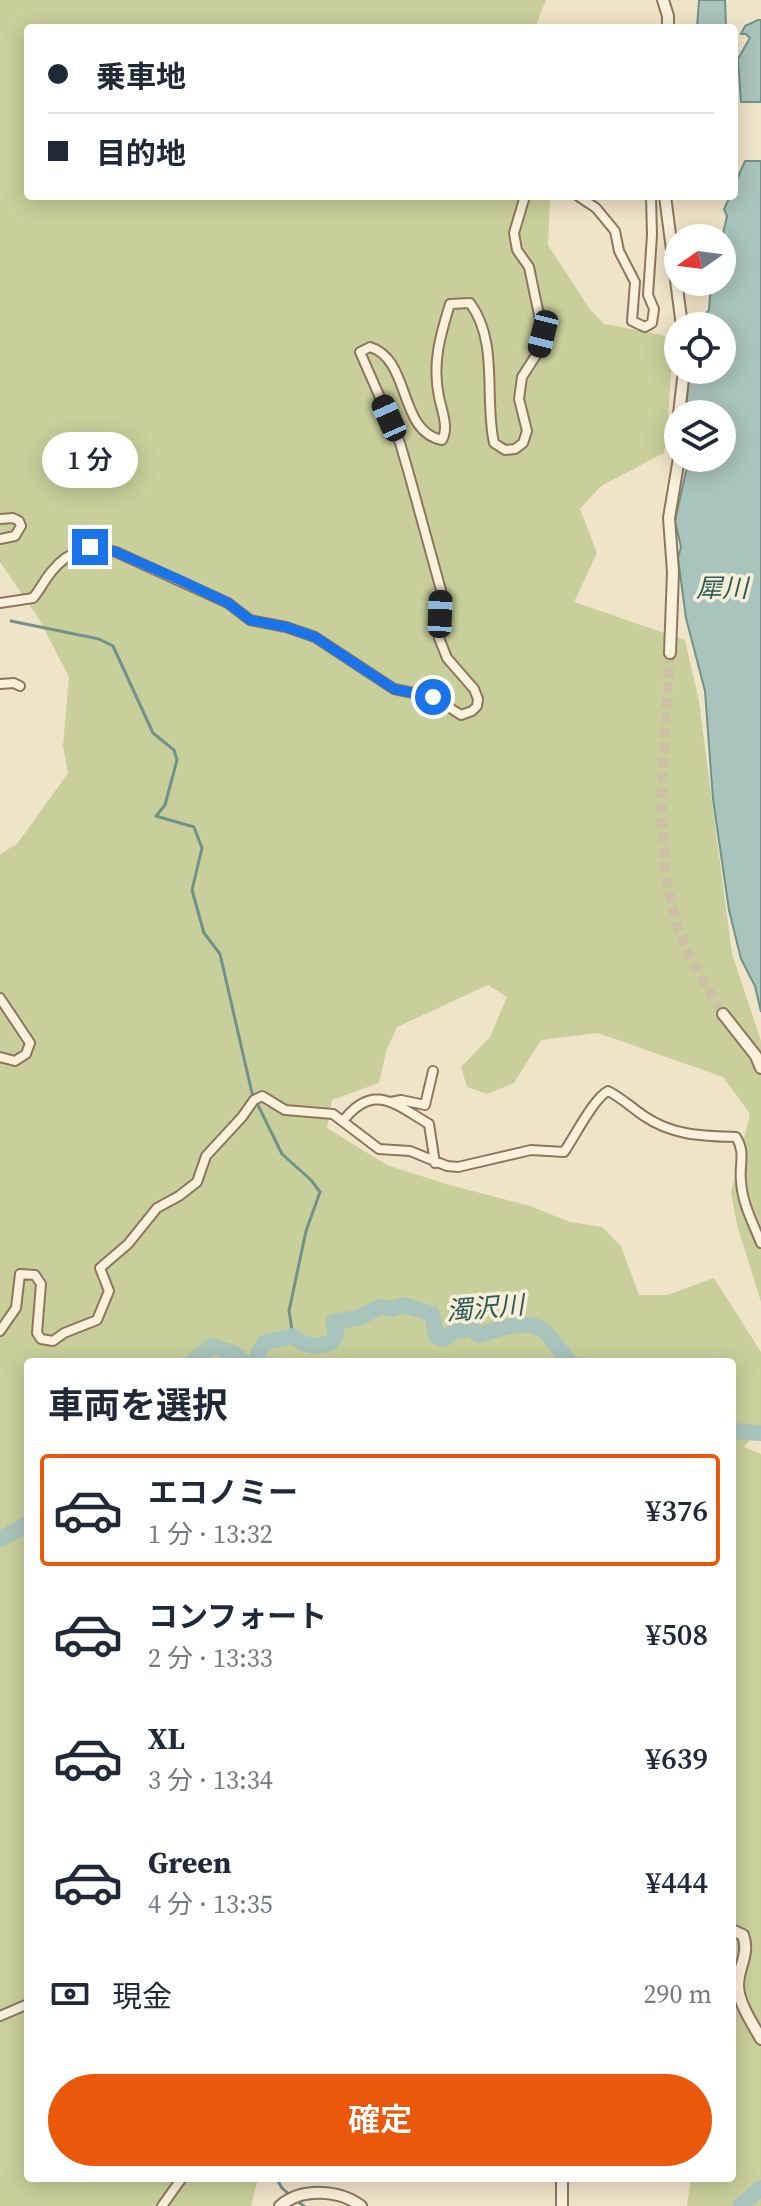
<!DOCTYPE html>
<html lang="ja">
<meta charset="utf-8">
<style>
body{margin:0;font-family:"Source Serif 4","Noto Sans JP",serif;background:#f2f2f3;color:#1f2937;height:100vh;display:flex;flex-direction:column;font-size:30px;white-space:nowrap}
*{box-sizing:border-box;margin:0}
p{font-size:26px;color:#747a83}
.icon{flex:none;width:44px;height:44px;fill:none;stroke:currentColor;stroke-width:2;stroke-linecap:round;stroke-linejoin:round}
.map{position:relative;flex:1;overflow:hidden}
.side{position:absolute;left:24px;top:1358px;width:712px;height:824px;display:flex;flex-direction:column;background:#fff;border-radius:8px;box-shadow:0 4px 20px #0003}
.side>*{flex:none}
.hud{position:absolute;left:24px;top:24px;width:714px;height:176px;border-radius:8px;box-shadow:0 4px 20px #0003;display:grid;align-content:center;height:176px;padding:0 24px;background:#fff}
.needle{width:52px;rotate:256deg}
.controls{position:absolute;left:664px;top:224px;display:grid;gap:16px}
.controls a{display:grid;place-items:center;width:72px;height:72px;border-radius:50%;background:#fff;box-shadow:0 4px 20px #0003;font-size:40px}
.end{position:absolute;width:36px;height:36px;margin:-18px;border:10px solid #1a73e8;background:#fff;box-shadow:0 0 0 4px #fff}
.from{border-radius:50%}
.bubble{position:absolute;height:56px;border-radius:28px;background:#fff;box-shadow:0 4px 20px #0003;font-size:26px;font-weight:600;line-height:56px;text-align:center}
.car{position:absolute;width:24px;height:48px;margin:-24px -12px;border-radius:10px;box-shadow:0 0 6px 2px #0007;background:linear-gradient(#222 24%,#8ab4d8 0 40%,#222 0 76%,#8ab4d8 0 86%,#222 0)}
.hud b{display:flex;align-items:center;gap:28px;height:76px;font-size:30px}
.hud b+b{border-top:2px solid #e0e1e3}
.hud i{width:20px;height:20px;background:#1f2937}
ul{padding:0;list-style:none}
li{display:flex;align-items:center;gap:24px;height:112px;margin:0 16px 12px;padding:0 8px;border:4px solid transparent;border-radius:8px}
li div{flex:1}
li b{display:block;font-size:30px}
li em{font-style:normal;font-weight:600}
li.current{border-color:#ea580c}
li>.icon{width:72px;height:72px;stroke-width:1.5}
h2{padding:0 24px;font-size:36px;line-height:96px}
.pay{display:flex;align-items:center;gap:20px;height:88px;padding:0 24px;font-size:30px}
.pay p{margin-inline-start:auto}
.cta{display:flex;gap:16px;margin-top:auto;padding:16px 24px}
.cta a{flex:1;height:92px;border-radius:48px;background:#ea580c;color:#fff;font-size:32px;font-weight:600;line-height:92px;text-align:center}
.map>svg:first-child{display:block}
.green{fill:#c9cf9b}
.water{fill:#a9c4bc;stroke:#6f938a;stroke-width:2}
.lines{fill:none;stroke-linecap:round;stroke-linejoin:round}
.stream{stroke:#6f938a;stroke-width:3}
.river{stroke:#a9c4bc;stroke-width:16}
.tertiary-tunnel{stroke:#ccc0a6;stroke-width:10;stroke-dasharray:10 5;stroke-linecap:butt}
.minor-casing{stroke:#8d765c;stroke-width:12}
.tertiary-casing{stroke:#8d765c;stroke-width:14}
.minor{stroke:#faf1dc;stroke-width:8}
.tertiary{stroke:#faf1dc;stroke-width:10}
.route{stroke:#1a73e8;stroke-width:10}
.labels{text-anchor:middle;stroke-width:7;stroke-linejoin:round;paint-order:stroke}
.water-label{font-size:26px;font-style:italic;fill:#2f5d5a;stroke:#f7eed8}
</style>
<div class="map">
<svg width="761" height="2206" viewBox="0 0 761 2206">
<rect width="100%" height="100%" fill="#f0e4c8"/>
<path class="green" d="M0,0H546L535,28H28V196H553L550,199L548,245L589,308L604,324L663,335L673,346L667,433L664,453L601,486L580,509L597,553L574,602L685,640L699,701L732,954L761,1041V1302L737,1225L731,1193L750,1114L723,1077L598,1033L541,1040L514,1083L487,1094L467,1087L461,1067L490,1037L507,997L488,985L397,1027L386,1052L379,1083L332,1100L327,1128L387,1165L446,1184L530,1206L570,1222L602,1227L621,1246L639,1295H667L714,1278L761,1352V1427L744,1447L761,1454V2206H687L691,2178H732V1362H28V2178H258L251,2206H0V854L17,844L68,773L63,746L69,677L39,619L0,562Z"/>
<path class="water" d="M699,0H725L726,28H697Z
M758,20H761V102H741L738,59L750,38L746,34H741L745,26Z
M745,161H761V1012L755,986L741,959L729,910L713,799L705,691L686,618L678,558L681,547L675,521L687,467L686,458H722V414H685L690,370H722V326H695L709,310L711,282H722V238L727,216L724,209L730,196H734V186Z"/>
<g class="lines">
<path class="stream" d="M11,621L99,639L113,646L153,733L174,750L177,760L165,805L156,816L194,827L202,848L192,890L204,933L220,954L252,1093L282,1154L311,1180L320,1192L306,1231L289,1311L293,1336
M276,2178L282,2188L291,2196
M297,2201L304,2206"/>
<path class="river" d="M192,1362L212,1346L233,1353L245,1362
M254,1362L264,1343L293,1336C305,1347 317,1348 332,1342L336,1334L333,1322L358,1318L380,1307L391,1309L404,1305L432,1314L436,1336L444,1339L454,1332L472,1328L478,1335C495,1331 525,1318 541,1329C553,1337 560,1353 571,1362
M732,1431L761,1433
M0,1539L28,1524
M740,2206L761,2188"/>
<path class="tertiary-tunnel" d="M670,653C666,740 651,835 676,921C686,954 705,984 723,1014"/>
<g class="minor-casing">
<path id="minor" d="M578,196L596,208L615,231L619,251L635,282L632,321L645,327L652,323L654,309L648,295L652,235L651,196
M0,519L13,518L19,521L21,526L15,536L0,539
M0,603L33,598C40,590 45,579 52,571C70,549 90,545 116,552L228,603L250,620L286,627L315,637L394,689L433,697L461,715L472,711L477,706L478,699L474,689L447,658L439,638L441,590L409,474L400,443L360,352L370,347C411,359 398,432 442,440C449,428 442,411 439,397C432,364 440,336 450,304L470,303C499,342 484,398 494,443L505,450L515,449L523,443L527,431L519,399L522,377L540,349L543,334L529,267L517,250L514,233L525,196
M0,684L14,683L20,686
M0,998L30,1043L26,1054L15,1061L0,1057
M391,1102L401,1100L425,1105L433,1071
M343,1121C373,1082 395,1104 429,1124L435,1163
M0,1331L16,1308L20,1274L35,1275L41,1284L37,1333L41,1339L53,1341L64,1333L97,1320L109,1291L100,1268L128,1244L157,1208L179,1196L197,1182L206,1156L242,1117L254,1100L262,1096L285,1110L333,1114L379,1149L410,1151L447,1166L458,1167L531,1150L564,1152C575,1136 594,1098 608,1091C622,1098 632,1108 644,1116C673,1136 704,1136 736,1137C746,1153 739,1164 741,1181C742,1203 753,1223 761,1243
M0,2016L28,2004
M162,2206L182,2178"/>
</g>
<g class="tertiary-casing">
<path id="tertiary" d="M663,0L668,16V28
M665,196L682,326
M679,414L684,370
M678,426V448
M670,653L673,572L669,518L679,458
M723,1014L756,1056L761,1068
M732,1930L743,1935C750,1954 738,1967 738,1985C738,2003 753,2024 761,2039
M562,2178V2206
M280,2206C302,2187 340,2190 361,2206"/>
</g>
<use href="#minor" class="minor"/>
<use href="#tertiary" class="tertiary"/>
</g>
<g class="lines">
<path class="route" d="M90,547L116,552L180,580L228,603L250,620L286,627L315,637L394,689L433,697"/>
</g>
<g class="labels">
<g class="water-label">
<text x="722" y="597">犀川</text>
<text transform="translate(485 1308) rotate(-5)" y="9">濁沢川</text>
</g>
</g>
</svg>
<div class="controls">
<a><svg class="needle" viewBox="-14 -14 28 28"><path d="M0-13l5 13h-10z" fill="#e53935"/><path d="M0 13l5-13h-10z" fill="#747a83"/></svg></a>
<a><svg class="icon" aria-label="locate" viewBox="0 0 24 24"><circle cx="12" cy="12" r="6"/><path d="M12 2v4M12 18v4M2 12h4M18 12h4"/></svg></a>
<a><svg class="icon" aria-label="layers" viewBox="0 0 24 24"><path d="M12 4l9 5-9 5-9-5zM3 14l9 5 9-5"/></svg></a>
</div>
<i class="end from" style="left:433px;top:697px"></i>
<i class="end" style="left:90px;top:547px"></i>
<div class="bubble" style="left:42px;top:432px;width:96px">1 分</div>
<i class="car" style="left:543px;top:334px;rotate:194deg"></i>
<i class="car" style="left:389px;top:418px;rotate:336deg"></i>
<i class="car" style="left:440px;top:614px;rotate:2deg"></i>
<div class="hud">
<b><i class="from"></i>乗車地</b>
<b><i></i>目的地</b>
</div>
<section class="side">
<h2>車両を選択</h2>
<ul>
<li class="current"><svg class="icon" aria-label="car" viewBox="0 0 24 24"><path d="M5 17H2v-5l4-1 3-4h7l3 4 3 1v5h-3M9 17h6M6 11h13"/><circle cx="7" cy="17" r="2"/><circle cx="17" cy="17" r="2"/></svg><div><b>エコノミー</b><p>1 分 · 13:32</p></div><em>¥376</em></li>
<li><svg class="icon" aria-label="car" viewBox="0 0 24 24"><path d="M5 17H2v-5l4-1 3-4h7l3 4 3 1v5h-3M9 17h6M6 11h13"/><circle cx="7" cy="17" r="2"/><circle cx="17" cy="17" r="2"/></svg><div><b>コンフォート</b><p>2 分 · 13:33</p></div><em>¥508</em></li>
<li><svg class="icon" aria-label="car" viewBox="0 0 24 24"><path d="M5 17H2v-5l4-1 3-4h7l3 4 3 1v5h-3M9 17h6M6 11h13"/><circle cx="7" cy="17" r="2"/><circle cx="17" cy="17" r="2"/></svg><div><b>XL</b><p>3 分 · 13:34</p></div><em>¥639</em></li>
<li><svg class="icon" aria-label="car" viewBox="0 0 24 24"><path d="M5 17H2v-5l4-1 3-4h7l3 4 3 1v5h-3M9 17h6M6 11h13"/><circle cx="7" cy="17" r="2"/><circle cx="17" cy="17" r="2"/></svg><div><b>Green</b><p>4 分 · 13:35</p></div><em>¥444</em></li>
</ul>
<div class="pay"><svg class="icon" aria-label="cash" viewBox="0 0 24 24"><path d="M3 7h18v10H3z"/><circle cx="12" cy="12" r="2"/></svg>現金<p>290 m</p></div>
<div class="cta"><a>確定</a></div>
</section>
</div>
